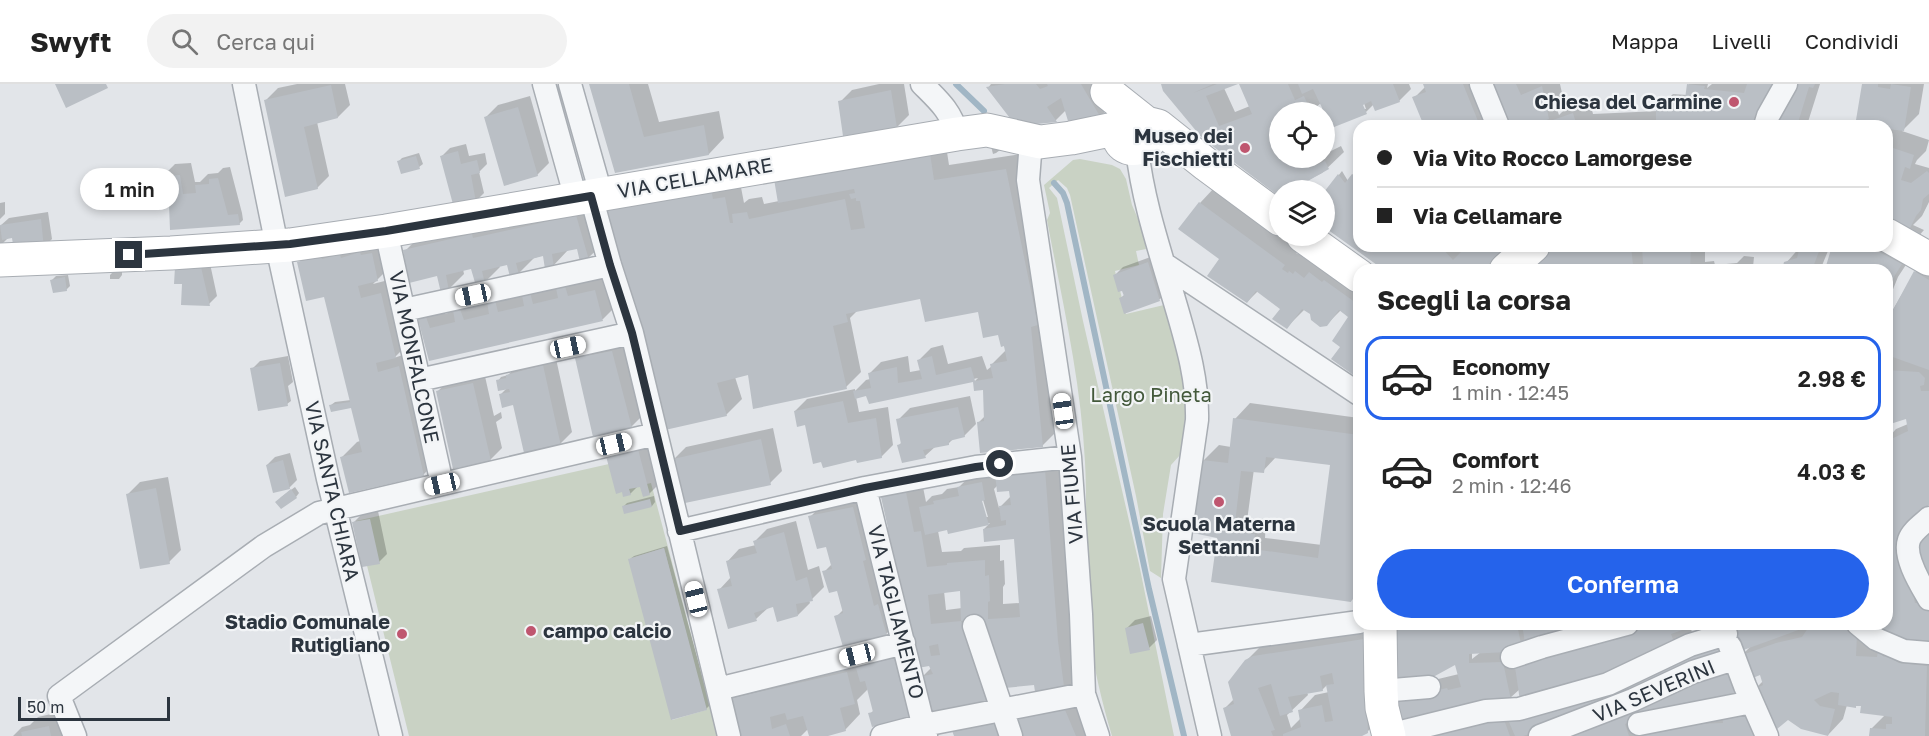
<!DOCTYPE html>
<html lang="it">
<meta charset="utf-8">
<style>
body{margin:0;font-family:"Golos Text",sans-serif;background:#f2f2f2;color:#222;height:100vh;display:flex;flex-direction:column;font-size:22px;white-space:nowrap}
*{box-sizing:border-box;margin:0}
p{font-size:20px;color:#767676}
.icon{flex:none;width:33px;height:33px;fill:none;stroke:currentColor;stroke-width:2;stroke-linecap:round;stroke-linejoin:round}
.map{position:relative;flex:1;overflow:hidden}
.side{position:absolute;left:1353px;top:180px;width:540px;height:366px;display:flex;flex-direction:column;background:#fff;border-radius:18px;box-shadow:0 3px 9px #0003}
.side>*{flex:none}
.banner{position:absolute;left:1353px;top:36px;width:540px;height:132px;border-radius:18px;box-shadow:0 3px 9px #0003;display:grid;align-content:center;height:132px;padding:0 24px;background:#fff}
.tools{position:absolute;left:1269px;top:18px;display:grid;gap:12px}
.tools a{display:grid;place-items:center;width:66px;height:66px;border-radius:50%;background:#fff;box-shadow:0 3px 9px #0003;font-size:30px}
.scale{position:absolute;left:18px;bottom:15px;width:152px;box-sizing:border-box;padding-left:6px;border:3px solid #2c353f;border-top:0;font-size:16px;line-height:21px;white-space:nowrap;color:#2c353f;-webkit-text-stroke:4px #f2f4f6;paint-order:stroke}
.end{position:absolute;width:27px;height:27px;margin:-14px;border:8px solid #2c353f;background:#fff;box-shadow:0 0 0 3px #fff}
.from{border-radius:50%}
.bubble{position:absolute;height:42px;border-radius:21px;background:#fff;box-shadow:0 3px 9px #0003;font-size:20px;font-weight:600;line-height:42px;text-align:center}
.car{position:absolute;width:18px;height:36px;margin:-18px -9px;border-radius:8px;box-shadow:0 0 4px 2px #0007;background:linear-gradient(#fff 24%,#345 0 40%,#fff 0 76%,#345 0 86%,#fff 0)}
.banner b{display:flex;align-items:center;gap:21px;height:57px;font-size:22px}
.banner b+b{border-top:2px solid #e0e0e0}
.banner i{width:15px;height:15px;background:#222}
ul{padding:0;list-style:none}
li{display:flex;align-items:center;gap:18px;height:84px;margin:0 12px 9px;padding:0 12px;border:3px solid transparent;border-radius:18px}
li div{flex:1}
li b{display:block;font-size:22px}
li em{font-style:normal;font-weight:600}
li.on{border-color:#2563eb}
li>.icon{width:54px;height:54px;stroke-width:1.5}
h2{padding:0 24px;font-size:27px;line-height:72px}
.button{display:flex;gap:12px;margin-top:auto;padding:12px 24px}
.button a{flex:1;height:69px;border-radius:36px;background:#2563eb;color:#fff;font-size:24px;font-weight:600;line-height:69px;text-align:center}
header{display:flex;align-items:center;gap:36px;box-sizing:border-box;height:84px;padding:0 30px;background:#fff;border-bottom:2px solid #e0e0e0}
header strong{font-size:28px}
nav{display:flex;gap:33px;margin-inline-start:auto;font-size:21px}
.search{width:420px;height:54px;background:#f2f2f2;display:flex;align-items:center;gap:15px;box-sizing:border-box;padding:0 21px;border-radius:33px;color:#767676;font-size:22px}
.map>svg:first-child{display:block}
.green{fill:#c9d2c4;fill-rule:evenodd}
.shadow{fill:#0003;fill-rule:evenodd}
.lines{fill:none;stroke-linecap:round;stroke-linejoin:round}
.stream{stroke:#a1b6c5;stroke-width:6}
.building{fill:#babfc5;fill-rule:evenodd}
.street-casing{stroke:#a8adb3;stroke-width:25}
.secondary-casing{stroke:#a8adb3;stroke-width:35}
.street{stroke:#f4f6f8;stroke-width:22}
.secondary{stroke:#fff;stroke-width:33}
.route{stroke:#2c353f;stroke-width:8}
.poi-dot{fill:#bf566f;stroke:#f2f4f6;stroke-width:2}
.labels{text-anchor:middle;stroke-width:4.5;stroke-linejoin:round;paint-order:stroke}
.poi-label{font-size:20px;font-weight:bold;fill:#2c353f;stroke:#f2f4f6;text-anchor:end}
.street-label{font-size:20px;fill:#2c353f;stroke:#f2f4f6}
.park-label{font-size:20px;fill:#43593b;stroke:#f2f4f6}
</style>
<header>
<strong>Swyft</strong>
<div class="search"><svg class="icon" aria-label="search" viewBox="0 0 24 24"><circle cx="10" cy="10" r="6"/><path d="M15 15l6 6"/></svg>Cerca qui</div>
<nav><a>Mappa</a><a>Livelli</a><a>Condividi</a></nav>
</header>
<div class="map">
<svg width="1929" height="652" viewBox="0 0 1929 652">
<rect width="100%" height="100%" fill="#e2e5e9"/>
<path class="green" d="M1080,75L1112,81L1120,85L1126,95L1132,121L1142,144L1146,165L1136,167L1139,181L1115,187L1126,230L1164,221L1189,307L1181,370L1171,381L1163,430L1161,494L1150,487L1136,412L1070,111L1067,104L1058,96L1049,104L1057,114L1083,237L1139,480L1174,652H1112C1102,618 1093,582 1089,546C1083,490 1088,434 1085,378C1081,296 1062,216 1047,136L1050,129L1044,101L1073,76Z
M609,380L617,407L651,399L718,652H409L356,437ZM664,464L706,626L672,636L629,475Z"/>
<path class="shadow" d="M297,0H345L350,21L338,33L317,38L329,92L317,104L266,16L278,4Z
M591,0H648L659,38L719,27L724,54L709,70L616,87Z
M879,0H904L909,31L897,43L840,18L852,6Z
M991,0H1105L1116,17L1101,32L1066,26L1056,36L1017,40L988,4Z
M1162,0H1234L1224,4L1235,28L1250,22L1241,0H1409L1411,5L1399,17L1374,20L1366,28H1319L1323,24L1321,19L1315,24L1317,28H1280V74H1324V52L1331,67L1341,62L1344,68L1322,89L1288,106H1280ZM1362,13L1366,25H1363Z
M1425,0H1485L1502,42H1425L1414,14L1426,2Z
M1494,0H1560L1564,18L1557,25L1559,31L1568,22L1589,14L1593,30L1658,27L1657,25L1673,10L1687,11L1689,0H1708L1707,4L1712,0H1781L1759,42H1510Z
M1793,0H1820L1808,38L1803,42H1771Z
M1864,0H1924L1919,30L1902,47L1929,56L1926,67L1917,76L1915,80L1929,84V118L1922,132L1913,141L1924,146L1917,154L1887,136V42H1857Z
M530,12L549,79L537,91L486,33L498,21Z
M945,55L949,81L1021,70L1058,346L1042,362L979,338L985,332L984,304L974,298L978,294L870,318L867,310L856,313L859,328L888,323L893,361L881,373H857L806,339L795,327L807,315L855,305V307L866,296L870,295L869,290L881,278L908,272L910,288L921,286L919,276L931,264L943,261L948,280L982,272L987,286L992,282V280L1006,266L999,250L979,226L921,213L858,226L850,234L861,288L846,303L749,289L735,293L742,315L726,331L608,125L740,98L744,119L749,115L762,113L764,120L779,117Z
M466,60L469,72L485,69L487,80L479,88L484,109L476,117L442,72L450,64Z
M991,62L1000,66L996,69L993,70Z
M419,69L423,80L419,83L399,77L402,74Z
M191,79L195,98H200L208,90L218,89L223,84L230,83L242,129L243,136L239,140L170,119L163,92L175,80Z
M1359,85V162H1515L1492,186H1387L1335,148L1324,110L1342,87L1348,97Z
M1215,103L1299,164L1296,169L1359,195V293L1342,263L1350,233L1341,226L1326,241L1305,225L1287,243L1282,224L1258,207L1247,218L1222,175L1200,119Z
M591,116L604,159L588,174L578,164L568,166L553,182L544,171L534,174L518,190L508,179L499,181L500,183L484,199L472,183L463,185L464,190L448,206L438,191L405,167L421,151Z
M5,118V130L0,135V119Z
M48,128L52,155L44,163L13,152L8,154L0,162V142L9,134Z
M375,154L393,180L373,200L396,194L411,257L394,274L414,267L439,375L423,391L342,373L357,358L360,357L352,321H331L335,318L351,316L326,211L299,179L315,163Z
M1545,162H1705V178L1714,177L1715,181L1737,179L1744,172L1754,173L1753,183L1784,185L1786,179L1801,162H1830L1821,184L1827,186H1526Z
M1834,162H1887L1917,164L1898,193L1887,220V186H1837Z
M1156,171L1168,207L1160,215L1125,228L1121,214L1125,210L1115,191L1123,183Z
M1929,174V419L1917,430L1929,559L1887,540V355L1896,345L1908,340L1907,333L1887,340V241L1891,229L1915,188Z
M209,175L217,212L209,220L184,199Z
M114,187H122V191L119,195H110V191Z
M68,191L70,202L66,206L52,196L56,192Z
M610,191L618,220L603,235L430,275L420,235L435,220L442,218L445,230L454,227L476,210L479,222Z
M623,256L643,331L631,343L577,275L589,263Z
M555,270L572,348L560,360L514,320L501,310L508,303L498,297L501,293L508,291L519,280Z
M288,272L293,298L288,302L291,317L287,320L252,285L260,277Z
M484,288L494,332L501,328L502,334L496,338L502,364L490,376L437,308L449,296Z
M970,312L976,340L964,352L954,354L949,359L936,362L925,372L899,361L902,358L898,336L910,324Z
M1250,319L1359,334V509L1351,517L1219,451L1203,377L1219,361L1231,363L1235,335ZM1276,373L1332,380L1322,461L1265,454L1266,435L1262,438L1247,437L1254,385L1263,387Z
M773,344L782,387L770,399L674,375L686,363Z
M646,358L657,402L649,410L640,400L630,410L607,372Z
M290,369L297,396L289,404L267,381L275,373Z
M1060,370L1080,593L1063,609L1079,607L1098,652H1023L1038,614L1035,599L1006,603L1020,652H956L921,594L931,584L885,446L889,442L882,414L898,398L921,393L926,418L932,412L942,410L947,405L959,403L971,391ZM998,401L1010,405L1011,412L999,424L994,405ZM981,409L988,433H985L978,410ZM990,439L984,445L1015,453L1020,519L1003,520V503L1005,500L1004,476L1000,477V461L964,464L961,467L942,468L938,447L948,445L949,448ZM961,506L962,524L946,526L944,507Z
M168,393L181,466L169,478L128,410L140,398Z
M295,403L299,409L296,413L280,414Z
M654,412L655,418L652,422L623,423L627,419Z
M865,412L898,538L886,550L836,533L844,525L838,505L824,488L832,480L828,461L810,433L822,421Z
M378,427L387,470L379,478L353,439L361,431Z
M796,437L808,486L819,482L824,503L812,515L809,516L810,519L798,531L774,521L769,523L756,535L719,506L731,493L727,478L739,465L756,461L755,457L767,445Z
M667,462L710,621L706,625L630,475L634,472Z
M1151,532L1157,556L1149,564L1127,544L1135,536Z
M1395,540H1690L1692,549L1671,569L1732,540H1803L1802,542L1809,540H1871L1929,565V652H1871L1872,644L1886,630L1862,621H1847L1843,635L1828,651L1788,634L1769,629L1774,652H1406L1409,602L1459,590L1456,579ZM1753,560L1742,571L1740,565ZM1472,568H1481L1472,575ZM1652,578L1509,621L1510,614L1520,605ZM1761,589L1763,597L1753,607L1750,594Z
M1379,541L1383,632L1367,648L1358,652H1233L1224,625L1234,615L1246,577L1262,561ZM1327,601L1329,608L1315,611L1300,627V635L1291,644L1287,631L1308,611L1307,608L1322,606Z
M906,563L909,632L885,641L870,630L874,626L868,605L857,616L860,630L845,646L822,652H810L808,645L801,652H740L730,616L746,600Z
M64,627L69,645L62,652H13L22,643L30,641L38,633Z"/>
<g class="lines">
<path class="stream" d="M956,0L984,27
M1054,99L1063,109L1067,119L1149,505L1184,652"/>
</g>
<path class="building" d="M55,0H106L108,4L66,24Z
M589,0H629L644,53L704,41L709,71L615,89Z
M1005,0H1036L1040,5L1048,2L1047,0H1081L1101,34L1068,37L1061,14L1047,23L1057,38L1016,42L986,3Z
M1161,0H1213L1193,9L1217,0H1238L1206,12L1219,42L1252,30L1239,0H1288L1295,16L1304,12L1311,28H1280V74H1312L1316,81L1325,77L1329,85L1292,106H1280V113L1202,54L1163,7Z
M1298,0H1393L1400,18L1375,27L1371,17L1363,21L1367,30L1324,47V28L1313,5L1302,10Z
M1423,0H1463L1480,42H1424L1412,13L1426,8Z
M1493,0H1516L1521,11L1542,2L1549,35L1542,38V42H1508Z
M1687,0L1705,2L1704,5L1744,9L1747,0H1775L1753,42H1656V25L1702,27L1704,17L1685,15Z
M1791,0H1815L1813,4L1809,3L1797,42H1769Z
M1862,0H1878V3L1890,5L1891,0L1911,3L1904,47L1888,45V41L1882,40L1879,42H1855Z
M331,1L338,34L304,43L318,105L285,113L264,16Z
M891,6L897,44L843,52L838,17Z
M518,23L538,92L504,102L484,33Z
M1573,29L1577,42H1552L1550,37Z
M1887,62L1914,71L1910,85L1905,83L1901,96L1911,99L1927,87L1929,89V110L1923,115L1921,126L1916,132L1910,144L1921,150L1918,156L1887,138Z
M458,67L461,80L477,76L480,89L471,91L476,118L454,124L440,72Z
M930,69L934,96L1006,85L1038,241L1031,243L1043,363L980,369L977,338L984,337L983,306L974,307L973,298L869,320L866,312L855,315L853,307L871,304L868,289L897,283L898,299L922,295L917,276L932,272L936,291L971,283L975,297L993,294L990,280L1007,277L1004,262L1001,263L998,251L983,254L978,228L925,238L920,215L846,230L848,238L833,242L847,305L753,325L748,291L717,299L727,332L665,346L606,125L711,105L713,115L725,113L730,139H733L732,130L747,128L749,135L845,115L851,146L865,144L860,117H856V114L851,115L849,110L855,109L854,105L778,119L774,95Z
M416,72L420,85L401,90L397,77Z
M1338,90L1345,99L1352,90L1359,94V162H1440L1453,176L1467,162H1517L1493,186H1384L1324,143V108Z
M180,91L183,110L196,109L195,101L209,100V95L218,94L228,131L238,130L240,141L170,146L169,121L162,122L161,92Z
M1199,118L1285,181L1282,185L1288,189L1289,187L1293,190L1295,187L1304,194L1309,188L1322,198L1324,196L1359,221V295L1331,275L1340,263L1332,257L1348,233L1339,226L1327,242L1320,243L1311,236L1310,230L1302,225L1287,245L1272,235L1280,225L1256,207L1247,219L1207,192L1219,175L1178,145Z
M576,131L589,176L580,178L577,165L552,170L554,183L545,185L543,172L516,179L519,191L510,193L507,181L482,187L485,200L476,202L471,185L446,191L449,207L441,209L437,192L409,199L403,166L472,150L473,154Z
M41,135L44,165L14,167L12,154L2,156L0,141Z
M1547,162H1631L1633,181L1643,180L1642,162H1691L1690,186H1524Z
M1800,162H1821L1812,186H1782L1784,178L1797,174Z
M1832,162H1867L1902,180L1887,204V186H1834L1826,182Z
M360,168L361,171L372,169L378,197L358,202L361,214L381,209L396,274L376,279L378,288L399,282L424,392L349,409L340,373L362,368L351,324L331,328L329,321L350,318L324,213L306,217L297,178L321,172L322,175L340,170L341,174Z
M1148,178L1160,217L1124,230L1119,214L1124,212L1122,207L1118,208L1113,191Z
M175,183H201L210,222L181,221L182,200H174Z
M1914,187L1929,196V286L1887,271V237Z
M65,193L67,207L53,209L50,196Z
M565,202L568,212L595,206L603,237L429,277L418,235L426,233L430,244L455,238L453,226L460,225L464,236L489,230L487,218L495,216L498,228L524,222L522,211L530,208L533,220L558,214L556,204Z
M612,267L632,344L593,353L575,274Z
M280,279L288,322L258,327L250,284Z
M543,281L561,362L524,369L513,321L502,324L499,310L510,308L509,305L498,307L496,296L506,294V291Z
M1887,286L1919,288L1925,294L1924,301L1920,302L1921,307H1929V421L1902,448L1915,519H1929V560L1903,557L1872,540H1887V357L1908,347L1906,335L1887,341Z
M473,299L491,377L453,385L436,307Z
M843,317L848,339L876,334L882,374L857,379L856,376L823,384L821,378L813,380L805,341L797,343L794,327Z
M958,323L965,353L949,357V361L923,366L926,374L902,379L897,361L901,360L896,335Z
M1233,334L1359,351V488L1355,515H1352L1351,518L1211,498L1217,454L1193,449L1202,376L1228,379ZM1266,373L1330,381L1318,474L1253,465L1255,450L1234,448L1241,387L1264,389Z
M761,355L771,401L685,419L673,375Z
M638,365L650,411L643,413L640,403L629,405L631,411L623,413L622,408L616,410L606,372Z
M283,376L290,405L273,409L266,381Z
M1045,385L1058,557L1065,610L1036,614L1034,601L1005,604L980,535L961,537L988,623L930,632L919,593L933,590L929,582L918,584L884,445L888,444L881,413L906,408L914,448L921,447L927,483L947,481V479L985,476V492L989,491L990,517L988,518V535L1020,533L1014,455L984,458L983,445L1006,441V436L1001,437L999,422L1011,421L1009,407L997,408L995,389ZM960,507L961,537L931,540L928,511ZM938,560L940,571L931,572L929,562Z
M982,398L985,416L982,417L989,441L948,450L947,446L925,451L919,423L934,420L933,417L959,412L957,403Z
M156,404L170,480L140,485L126,410Z
M291,405L297,414L281,425L275,418Z
M650,415L652,423L624,430L622,422Z
M853,423L866,476L863,477L874,522L878,520L887,552L843,563L834,532L843,529L837,507L829,509L822,487L832,485L826,463L817,465L808,432Z
M370,435L380,480L362,483L352,438Z
M1929,436V508L1908,469Z
M784,448L796,497L807,493L813,517L796,520L798,532L777,538L773,523L754,529L757,537L728,545L717,505L732,502L726,477L757,469L753,457Z
M664,464L707,626L671,636L628,475Z
M1143,539L1150,566L1130,570L1125,544Z
M1393,540H1517L1522,565L1507,568L1469,570V579L1503,578L1511,616L1503,633L1510,652H1413L1399,645L1391,617L1447,604L1448,606L1461,603L1455,581L1424,598L1388,599Z
M1522,540H1604L1525,559Z
M1644,540H1686L1688,544L1671,550L1677,566L1520,617L1514,576Z
M1731,540H1799L1801,545L1738,568Z
M1816,540H1853L1857,550L1856,572L1877,573L1878,567L1884,573L1886,571L1899,579L1927,582L1925,652H1869L1870,644L1886,645V640H1892V633L1860,629L1861,622H1856V624L1838,621L1839,609L1831,608L1814,616L1820,622L1835,625L1828,652L1801,645L1788,636L1777,645L1751,607L1763,601L1760,591L1748,596L1739,572L1776,559L1802,553L1810,541Z
M1364,555L1368,649L1362,652H1283V650L1301,643L1298,626L1322,621L1325,638L1333,637L1326,601L1334,600L1332,589L1320,592L1323,607L1288,613L1293,628L1280,632L1271,600L1258,604L1275,646L1271,647L1273,652H1231L1223,624L1234,620L1228,598L1245,576L1253,572Z
M1717,557L1723,572L1537,648L1523,652H1515L1509,638L1544,629Z
M894,574L910,633L872,643L868,629L873,628L865,597L860,598L856,584L868,580L867,578Z
M1726,582L1737,616L1645,634L1625,640L1629,652H1549Z
M847,588L855,620L840,624L846,647L828,652H809L803,632L787,636L785,629L770,633L772,645L786,640L790,652H738L728,615Z
M1063,621L1076,652H1022L1014,630Z
M1747,626L1755,652H1636V644L1661,641L1723,639L1722,631Z
M993,634L999,652H954L950,641Z
M49,642L51,652H22L21,648Z"/>
<g class="lines">
<g class="street-casing">
<path id="street" d="M244,0L277,162L328,395L391,652
M544,0L576,115
M570,0L601,110
M922,0C938,16 951,27 957,50
M1481,0L1498,42
M1765,42L1768,32L1786,0
M1031,57L1028,96L1070,373L1081,530L1084,610L1098,652
M1137,65C1143,119 1161,170 1176,222C1187,260 1198,296 1197,336L1174,495L1210,652
M591,112L610,181L632,249L729,652
M386,147L442,400
M1164,180L1359,310
M404,226L610,181
M419,296L632,249
M865,404L926,652
M1929,434C1923,440 1912,447 1909,456C1903,473 1921,501 1929,515
M679,447L865,404L976,383L1070,373
M1858,540L1876,555L1904,567L1929,569
M974,542L1011,652
M1189,561L1359,538
M1730,562L1745,602L1767,652
M1512,573L1542,563L1627,540
M718,605L904,559
M1381,607L1429,603
M1639,640L1752,618
M1389,651L1486,627L1519,625L1608,600L1690,561L1726,550
M75,652L59,612L264,462L319,429L656,350
M882,652L924,641L1084,610
M1540,652L1633,616L1693,588L1734,575"/>
</g>
<g class="secondary-casing">
<path id="secondary" d="M1107,8L1146,39L1158,42L1207,81L1280,135
M1133,34C1127,35 1121,38 1119,46C1113,76 1167,66 1146,39
M1887,151L1929,175
M1303,152L1359,192
M0,176L171,169L290,161L386,147L957,50L987,46L1040,58L1071,54L1119,44
M1506,186L1533,162
M1380,540L1381,607L1382,624L1389,652"/>
</g>
<use href="#street" class="street"/>
<use href="#secondary" class="secondary"/>
</g>
<g class="lines">
<path class="route" d="M129,171L290,160L386,147L591,112L610,181L632,249L680,447L865,404L976,383L1000,380"/>
</g>
<g class="poi-dot">
<circle cx="1734" cy="18" r="6"/>
<circle cx="1245" cy="64" r="6"/>
<circle cx="1219" cy="418" r="6"/>
<circle cx="531" cy="547" r="6"/>
<circle cx="402" cy="550" r="6"/>
</g>
<g class="labels">
<g class="poi-label">
<text x="1722" y="25">Chiesa del Carmine</text>
<text x="1233" y="59">Museo dei<tspan x="1233" dy="23">Fischietti</tspan></text>
<text x="1219" y="447" text-anchor="middle">Scuola Materna<tspan x="1219" dy="23">Settanni</tspan></text>
<text x="390" y="545">Stadio Comunale<tspan x="390" dy="23">Rutigliano</tspan></text>
<text x="543" y="554" text-anchor="start">campo calcio</text>
</g>
<g class="street-label">
<text transform="translate(695 94) rotate(-10)" y="7">VIA CELLAMARE</text>
<text transform="translate(414 273) rotate(78)" y="7">VIA MONFALCONE</text>
<text transform="translate(332 407) rotate(77)" y="7">VIA SANTA CHIARA</text>
<text transform="translate(1072 410) rotate(-95)" y="7">VIA FIUME</text>
<text transform="translate(896 528) rotate(76)" y="7">VIA TAGLIAMENTO</text>
<text transform="translate(1654 607) rotate(-23)" y="7">VIA SEVERINI</text>
</g>
<g class="park-label">
<text x="1151" y="318">Largo Pineta</text>
</g>
</g>
</svg>
<div class="tools">
<a><svg class="icon" aria-label="locate" viewBox="0 0 24 24"><circle cx="12" cy="12" r="6"/><path d="M12 2v4M12 18v4M2 12h4M18 12h4"/></svg></a>
<a><svg class="icon" aria-label="layers" viewBox="0 0 24 24"><path d="M12 4l9 5-9 5-9-5zM3 14l9 5 9-5"/></svg></a>
</div>
<div class="scale">50 m</div>
<i class="end from" style="left:1000px;top:380px"></i>
<i class="end" style="left:129px;top:171px"></i>
<div class="bubble" style="left:80px;top:84px;width:99px">1 min</div>
<i class="car" style="left:473px;top:211px;rotate:258deg"></i>
<i class="car" style="left:568px;top:263px;rotate:78deg"></i>
<i class="car" style="left:1063px;top:327px;rotate:352deg"></i>
<i class="car" style="left:614px;top:360px;rotate:77deg"></i>
<i class="car" style="left:442px;top:400px;rotate:257deg"></i>
<i class="car" style="left:696px;top:515px;rotate:346deg"></i>
<i class="car" style="left:857px;top:571px;rotate:256deg"></i>
<div class="banner">
<b><i class="from"></i>Via Vito Rocco Lamorgese</b>
<b><i></i>Via Cellamare</b>
</div>
<section class="side">
<h2>Scegli la corsa</h2>
<ul>
<li class="on"><svg class="icon" aria-label="car" viewBox="0 0 24 24"><path d="M5 17H2v-5l4-1 3-4h7l3 4 3 1v5h-3M9 17h6M6 11h13"/><circle cx="7" cy="17" r="2"/><circle cx="17" cy="17" r="2"/></svg><div><b>Economy</b><p>1 min · 12:45</p></div><em>2.98 €</em></li>
<li><svg class="icon" aria-label="car" viewBox="0 0 24 24"><path d="M5 17H2v-5l4-1 3-4h7l3 4 3 1v5h-3M9 17h6M6 11h13"/><circle cx="7" cy="17" r="2"/><circle cx="17" cy="17" r="2"/></svg><div><b>Comfort</b><p>2 min · 12:46</p></div><em>4.03 €</em></li>
</ul>
<div class="button"><a>Conferma</a></div>
</section>
</div>
